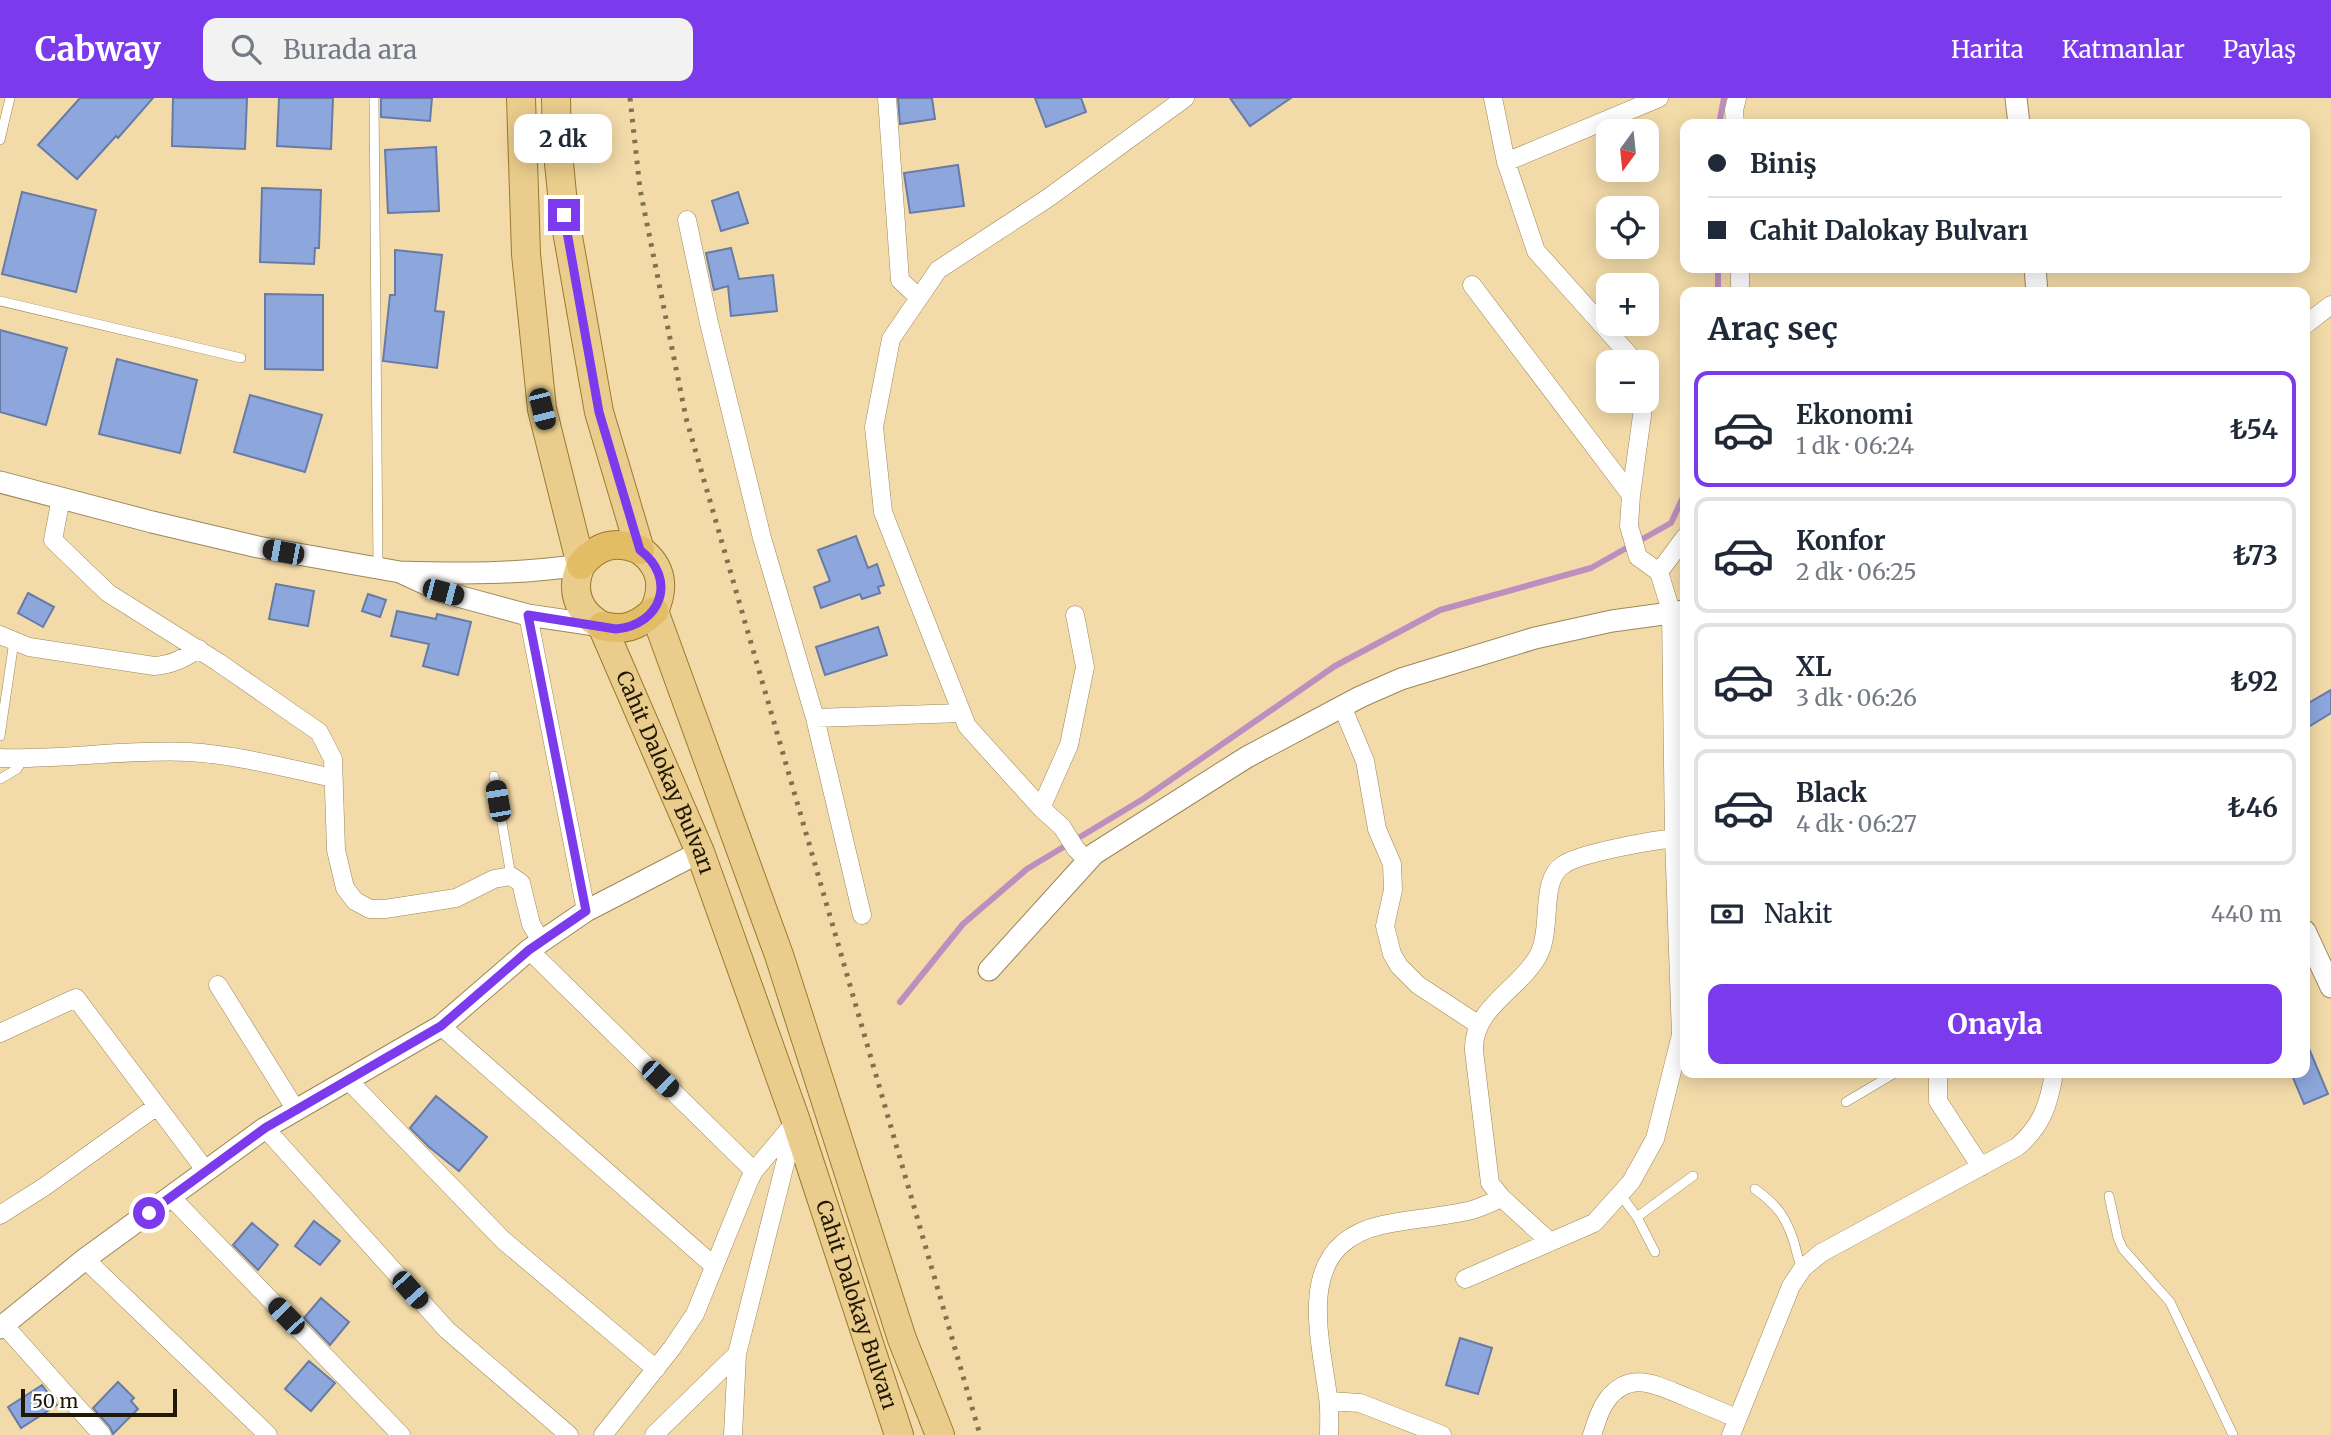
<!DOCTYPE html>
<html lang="tr">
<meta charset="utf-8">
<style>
body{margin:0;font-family:Merriweather,serif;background:#f2f2f3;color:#1f2937;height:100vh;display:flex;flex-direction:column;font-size:26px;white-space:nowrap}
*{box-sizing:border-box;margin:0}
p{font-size:23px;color:#747a83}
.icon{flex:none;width:38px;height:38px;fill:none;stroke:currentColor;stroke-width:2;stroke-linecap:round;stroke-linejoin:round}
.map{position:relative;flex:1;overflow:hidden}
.sheet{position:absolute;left:1680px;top:189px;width:630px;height:791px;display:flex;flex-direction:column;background:#fff;border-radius:14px;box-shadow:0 4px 18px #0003}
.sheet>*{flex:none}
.banner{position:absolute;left:1680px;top:21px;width:630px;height:154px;border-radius:14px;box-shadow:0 4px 18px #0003;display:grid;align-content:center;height:154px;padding:0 28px;background:#fff}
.needle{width:46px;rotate:195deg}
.buttons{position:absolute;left:1596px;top:21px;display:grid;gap:14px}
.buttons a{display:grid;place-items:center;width:63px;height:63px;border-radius:14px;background:#fff;box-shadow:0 4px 18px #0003;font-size:35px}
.scale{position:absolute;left:21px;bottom:18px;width:156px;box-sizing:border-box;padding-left:7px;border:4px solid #211906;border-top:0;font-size:19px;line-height:24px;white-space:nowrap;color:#211906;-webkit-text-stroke:5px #fff;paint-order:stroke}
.end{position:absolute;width:32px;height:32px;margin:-16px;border:9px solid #7c3aed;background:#fff;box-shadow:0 0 0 4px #fff}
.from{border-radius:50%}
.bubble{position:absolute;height:49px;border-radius:14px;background:#fff;box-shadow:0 4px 18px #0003;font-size:23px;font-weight:700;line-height:49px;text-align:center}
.car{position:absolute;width:21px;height:42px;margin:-21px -10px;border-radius:9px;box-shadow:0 0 5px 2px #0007;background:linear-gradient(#222 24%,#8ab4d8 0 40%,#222 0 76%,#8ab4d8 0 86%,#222 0)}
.banner b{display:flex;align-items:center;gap:24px;height:66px;font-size:26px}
.banner b+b{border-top:2px solid #e0e1e3}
.banner i{width:18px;height:18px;background:#1f2937}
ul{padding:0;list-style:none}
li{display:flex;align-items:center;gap:21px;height:116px;margin:0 14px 10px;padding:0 14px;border:4px solid #e0e1e3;border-radius:14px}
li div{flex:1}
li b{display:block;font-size:26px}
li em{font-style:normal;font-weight:700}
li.active{border-color:#7c3aed}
li>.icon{width:63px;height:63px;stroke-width:1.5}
h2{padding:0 28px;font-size:32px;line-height:84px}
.pay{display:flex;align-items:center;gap:18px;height:77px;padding:0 28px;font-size:26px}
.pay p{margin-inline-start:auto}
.primary-button{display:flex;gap:14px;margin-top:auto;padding:14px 28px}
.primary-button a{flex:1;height:80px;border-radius:14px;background:#7c3aed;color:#fff;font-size:28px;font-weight:700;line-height:80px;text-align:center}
header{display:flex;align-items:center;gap:42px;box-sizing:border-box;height:98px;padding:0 35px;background:#7c3aed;color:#fff}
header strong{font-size:33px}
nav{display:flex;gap:38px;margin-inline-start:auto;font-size:24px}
.search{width:490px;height:63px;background:#f2f2f3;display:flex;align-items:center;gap:18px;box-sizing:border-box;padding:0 24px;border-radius:14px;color:#747a83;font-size:26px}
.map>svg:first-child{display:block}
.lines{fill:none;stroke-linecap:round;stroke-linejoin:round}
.stream{stroke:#bc8fbf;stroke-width:6}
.building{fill:#8da7dd;stroke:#677ba6;stroke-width:2}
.service-casing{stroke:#9d8658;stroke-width:10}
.minor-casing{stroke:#9d8658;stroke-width:19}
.tertiary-casing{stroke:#9d8658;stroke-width:23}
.primary-casing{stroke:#9b792c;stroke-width:30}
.trunk-casing{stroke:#9b792c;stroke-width:30}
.service{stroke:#fff;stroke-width:9}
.minor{stroke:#fff;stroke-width:18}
.tertiary{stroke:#fff;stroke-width:21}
.primary{stroke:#eacd8c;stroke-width:28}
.trunk{stroke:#e3bc66;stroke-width:28}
.rail{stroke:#807150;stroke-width:5;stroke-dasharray:3.5 7;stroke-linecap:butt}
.route{stroke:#7c3aed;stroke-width:9}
.labels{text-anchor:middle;stroke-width:5;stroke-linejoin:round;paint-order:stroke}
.street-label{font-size:21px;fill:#211906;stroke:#fff}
</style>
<header>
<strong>Cabway</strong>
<div class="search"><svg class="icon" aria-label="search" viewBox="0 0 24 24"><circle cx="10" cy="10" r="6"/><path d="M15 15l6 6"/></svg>Burada ara</div>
<nav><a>Harita</a><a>Katmanlar</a><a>Paylaş</a></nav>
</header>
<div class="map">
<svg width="2331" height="1337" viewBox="0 0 2331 1337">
<rect width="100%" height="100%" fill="#f3dba9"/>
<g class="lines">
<path class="stream" d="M1719,26L1724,0
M1718,170V194
M900,904L963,826L1027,771L1143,701L1335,568L1440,512L1591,470L1671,425L1685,395"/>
</g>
<path class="building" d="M80,0H153L118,40L116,38L77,81L38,47Z
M173,0H247L245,51L172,48Z
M279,0H333L331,51L277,48Z
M381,0H432L430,23L381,19Z
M898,0H932L935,21L900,26Z
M1035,0H1081L1086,14L1046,29Z
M1230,0H1291L1250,28Z
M436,49L439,113L388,115L385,52Z
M958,67L964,108L910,115L904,75Z
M262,90L321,92L319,150H315L314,166L260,164Z
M22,94L96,112L76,194L2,176Z
M738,94L748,125L721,133L712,103Z
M731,150L739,181L773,177L777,213L731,218L728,188L714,192L706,155Z
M395,152L442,157L435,213L444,214L437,270L383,263L390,197H395Z
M265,196L323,197V272L265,271Z
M0,232L67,250L46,327L0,314Z
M117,261L197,282L180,355L99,336Z
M250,297L322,317L305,374L234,354Z
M856,438L868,470L877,466L884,487L878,489L880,495L862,501L860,496L821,510L814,489L830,483L818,452Z
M276,486L314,493L308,528L269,521Z
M28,495L54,509L43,529L18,515Z
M368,496L386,502L380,519L362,513Z
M397,513L436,521L437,516L471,524L458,577L423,568L429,546L391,538Z
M878,529L887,557L825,577L816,549Z
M2331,592V615L2305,631V607Z
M2305,941L2328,996L2304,1006L2291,975H2305Z
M436,998L487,1039L459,1073L429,1049L410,1030Z
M314,1123L340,1143L320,1167L295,1148Z
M252,1125L278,1147L258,1172L233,1147Z
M321,1200L349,1224L330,1247L304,1220Z
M1460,1240L1492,1250L1478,1296L1446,1287Z
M309,1263L335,1285L311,1313L285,1291Z
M118,1284L134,1300L131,1303L138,1311L113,1336L110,1329L93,1310Z
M42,1287L57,1307L21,1330L8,1309Z"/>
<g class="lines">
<g class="service-casing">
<path id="service" d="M374,0L378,468
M0,42L10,0
M0,203L241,260
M0,638L13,550
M494,678L511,778
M0,681L17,671L24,660
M1846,1004L1895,975
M1755,1091C1777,1107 1786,1119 1794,1144C1797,1154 1797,1161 1803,1170
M1620,1096L1637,1119L1655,1154
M2109,1098L2118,1140L2123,1151L2170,1204L2233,1337
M1637,1119L1693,1078"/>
</g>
<g class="minor-casing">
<path id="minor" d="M887,0L900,182L919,200
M1493,0L1506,64L1536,153L1631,259L1633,264
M1735,26L1734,12L1737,0
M1506,64L1659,0
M687,122L709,225L762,440L815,620L862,817
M1740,170V194
M1472,187L1631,397
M2305,227L2331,207
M61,400L53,442L108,495L218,564L319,634L333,661L336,752L345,790L355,803L370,811H385L456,800L494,781L511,778L521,785L531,826L541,843
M1659,474L1685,439
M528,517L586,813
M0,537L29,549L154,568C172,567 184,560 199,551
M1342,608L1365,663L1377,731L1392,766L1393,792L1385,828L1392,856L1399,868L1418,887L1479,927
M815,620L962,615
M0,660C63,662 126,651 189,654C238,657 286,670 333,680
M1041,710L1069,647L1085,569L1075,517
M1088,763L1076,751L1062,729L1041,710L967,628L883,414L874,329L891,241L938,172L1048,100L1185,0
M529,852L754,1073
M218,887L296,1012
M441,928L714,1168
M0,935L76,900L206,1073
M1938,975V1003L1981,1069
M348,982L503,1142L656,1271
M265,1030L447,1232L569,1337
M171,1099L401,1337
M0,1117L44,1089L157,1008
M1550,1144L1502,1100L1490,1085L1474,953C1472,910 1520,891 1538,858C1553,831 1539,782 1563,767C1579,755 1662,740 1683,740
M85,1161L268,1337
M1465,1181L1594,1125L1631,1084L1655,1041L1681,937L1674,740L1671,513L1659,474L1638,459L1629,428L1631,397L1644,303
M4,1227L102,1337
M1329,1303L1360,1305L1442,1337
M603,1337L672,1250L695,1216L749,1083L754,1073L796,1023
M654,1337L737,1256
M733,1337L737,1256L794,1030
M1329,1337C1329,1325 1330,1312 1328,1299C1320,1236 1293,1147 1382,1127C1411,1121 1442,1119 1472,1112C1482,1109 1492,1104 1502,1100
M1592,1337C1596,1326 1599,1312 1607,1302C1630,1271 1658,1288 1686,1299C1703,1306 1720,1313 1736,1320
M1731,1337L1791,1188L1803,1170L1821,1155L2017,1049C2042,1028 2049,1006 2054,975"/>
</g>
<g class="tertiary-casing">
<path id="tertiary" d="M2016,0L2019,26
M2035,170L2037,194
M0,384L152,424L258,449L400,474
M581,467C520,476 461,476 400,474L443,494L528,517L602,528
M2305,833L2331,889
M989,872L1094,756L1247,659L1360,599L1401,581L1535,540L1612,523L1685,513
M0,1230L85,1161L265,1030L441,928L529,852L586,813L700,754"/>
</g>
<g class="primary-casing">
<g id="primary">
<path id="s1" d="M521,0L526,156L542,311L581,467C570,492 577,514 602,528L700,754L796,1023L899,1337"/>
<path d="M556,0L557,45L564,116L599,314L640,452C662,468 665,489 654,513L779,857L902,1241L940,1337"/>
</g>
</g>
<g class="trunk-casing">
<path id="trunk" d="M581,467C598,446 616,442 640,452
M602,528C624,533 637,529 654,513"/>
</g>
<use href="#service" class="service"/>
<use href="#minor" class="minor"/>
<use href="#tertiary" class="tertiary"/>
<use href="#primary" class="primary"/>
<use href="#trunk" class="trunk"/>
<path class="rail" d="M630,0L640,91L686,320L980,1337"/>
</g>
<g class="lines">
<path class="route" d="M149,1115L265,1030L441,928L529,852L586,813L528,517L616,531C661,527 678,481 640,452L599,314L564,117"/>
</g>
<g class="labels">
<g class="street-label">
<text dy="7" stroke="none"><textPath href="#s1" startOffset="704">Cahit Dalokay Bulvarı</textPath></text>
<text dy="7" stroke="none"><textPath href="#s1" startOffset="1270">Cahit Dalokay Bulvarı</textPath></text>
</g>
</g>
</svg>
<div class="buttons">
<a><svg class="needle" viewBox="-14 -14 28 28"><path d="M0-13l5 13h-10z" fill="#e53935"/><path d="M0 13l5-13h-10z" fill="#747a83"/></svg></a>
<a><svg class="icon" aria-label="locate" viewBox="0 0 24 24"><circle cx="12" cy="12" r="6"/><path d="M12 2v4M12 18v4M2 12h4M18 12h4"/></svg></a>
<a>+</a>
<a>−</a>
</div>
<div class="scale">50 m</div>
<i class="end from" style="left:149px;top:1115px"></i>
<i class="end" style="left:564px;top:117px"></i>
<div class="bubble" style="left:514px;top:16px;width:98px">2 dk</div>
<i class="car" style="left:542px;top:311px;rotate:166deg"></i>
<i class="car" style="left:283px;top:454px;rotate:281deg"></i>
<i class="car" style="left:443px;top:494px;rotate:105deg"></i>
<i class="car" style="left:498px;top:703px;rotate:350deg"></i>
<i class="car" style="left:660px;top:981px;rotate:134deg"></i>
<i class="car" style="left:410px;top:1192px;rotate:138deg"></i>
<i class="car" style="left:286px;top:1218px;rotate:316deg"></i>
<div class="banner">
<b><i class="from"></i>Biniş</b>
<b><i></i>Cahit Dalokay Bulvarı</b>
</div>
<section class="sheet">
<h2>Araç seç</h2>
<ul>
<li class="active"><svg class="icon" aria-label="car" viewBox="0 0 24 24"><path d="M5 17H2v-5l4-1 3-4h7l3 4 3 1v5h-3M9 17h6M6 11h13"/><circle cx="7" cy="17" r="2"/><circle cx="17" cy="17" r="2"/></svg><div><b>Ekonomi</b><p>1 dk · 06:24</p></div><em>₺54</em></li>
<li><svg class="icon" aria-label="car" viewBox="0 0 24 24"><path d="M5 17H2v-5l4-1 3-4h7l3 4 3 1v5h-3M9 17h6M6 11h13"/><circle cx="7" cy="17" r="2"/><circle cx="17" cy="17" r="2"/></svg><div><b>Konfor</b><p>2 dk · 06:25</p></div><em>₺73</em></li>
<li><svg class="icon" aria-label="car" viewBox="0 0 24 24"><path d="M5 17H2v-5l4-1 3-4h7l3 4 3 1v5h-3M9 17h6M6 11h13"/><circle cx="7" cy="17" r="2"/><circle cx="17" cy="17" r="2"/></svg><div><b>XL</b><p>3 dk · 06:26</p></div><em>₺92</em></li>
<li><svg class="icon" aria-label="car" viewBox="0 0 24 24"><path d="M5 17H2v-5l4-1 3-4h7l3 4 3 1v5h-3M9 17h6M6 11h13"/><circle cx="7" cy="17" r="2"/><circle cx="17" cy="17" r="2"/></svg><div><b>Black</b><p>4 dk · 06:27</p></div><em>₺46</em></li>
</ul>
<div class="pay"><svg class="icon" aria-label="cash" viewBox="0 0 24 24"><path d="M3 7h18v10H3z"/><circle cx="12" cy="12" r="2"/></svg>Nakit<p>440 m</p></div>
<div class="primary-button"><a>Onayla</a></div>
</section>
</div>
